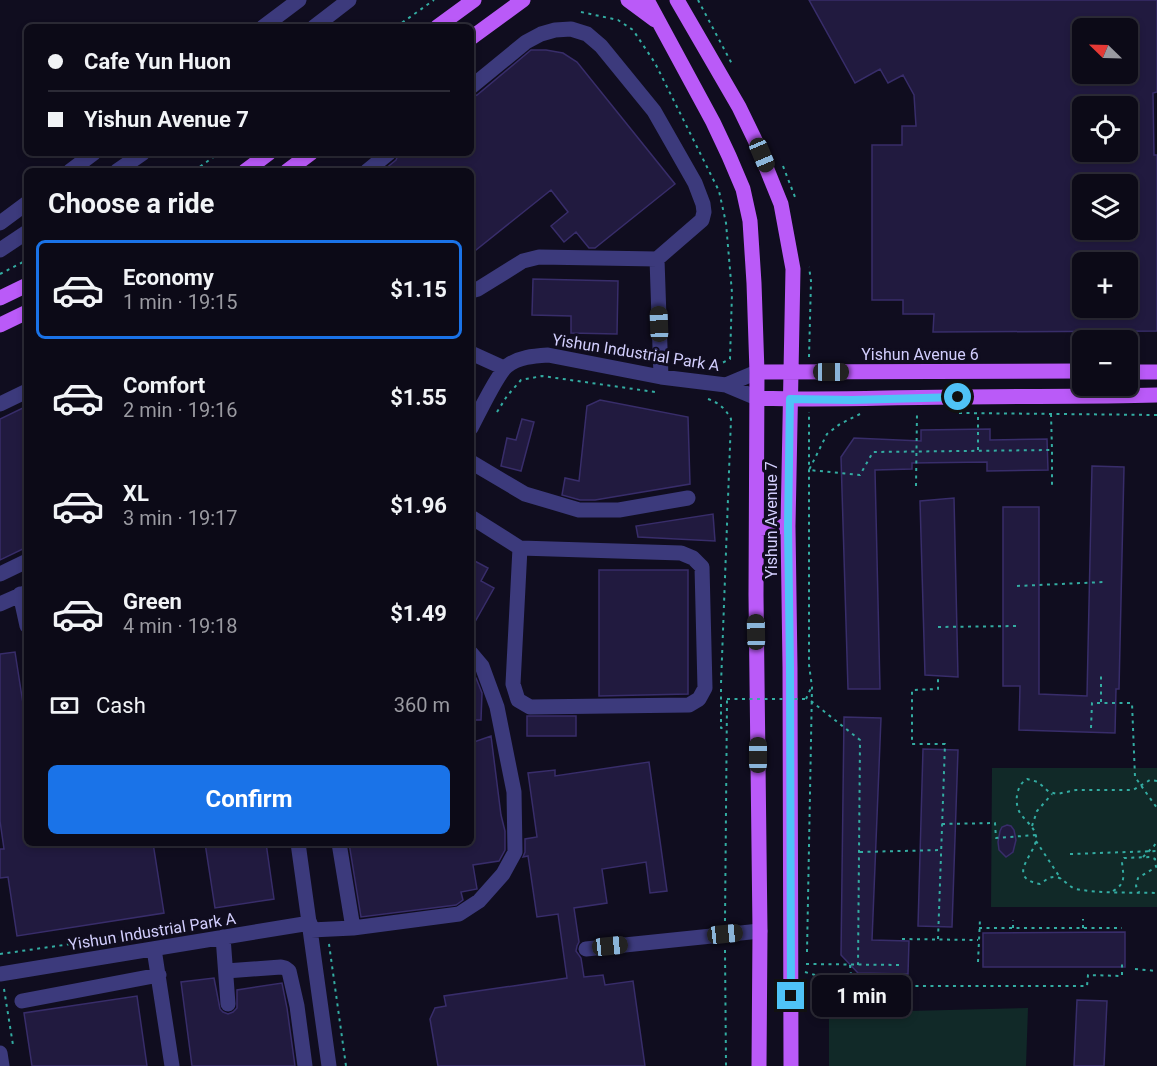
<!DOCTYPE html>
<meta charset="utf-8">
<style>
body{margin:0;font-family:Roboto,sans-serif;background:#151320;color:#f1f3f6;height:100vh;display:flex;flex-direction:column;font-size:22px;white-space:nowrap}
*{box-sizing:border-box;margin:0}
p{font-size:20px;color:#9a9aa1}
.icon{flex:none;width:33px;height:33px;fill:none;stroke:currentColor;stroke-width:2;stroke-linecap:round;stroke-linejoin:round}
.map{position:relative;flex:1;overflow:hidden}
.panel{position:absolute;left:24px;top:168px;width:450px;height:678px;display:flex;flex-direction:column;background:#0c0a17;border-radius:9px;box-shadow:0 3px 9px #0003,0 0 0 2px #2c2b36}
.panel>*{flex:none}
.hud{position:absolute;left:24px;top:24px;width:450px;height:132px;border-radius:9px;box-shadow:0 3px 9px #0003,0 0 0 2px #2c2b36;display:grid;align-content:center;height:132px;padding:0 24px;background:#0c0a17}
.needle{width:39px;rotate:293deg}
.controls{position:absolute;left:1072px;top:18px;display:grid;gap:12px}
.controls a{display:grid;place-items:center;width:66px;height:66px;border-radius:9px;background:#0c0a17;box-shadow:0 3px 9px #0003,0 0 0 2px #2c2b36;font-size:30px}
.end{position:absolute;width:27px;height:27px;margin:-14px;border:8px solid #4fc3f7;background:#111;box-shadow:0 0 0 3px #111}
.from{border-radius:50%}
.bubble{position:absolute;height:42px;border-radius:9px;background:#0c0a17;box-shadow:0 3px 9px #0003,0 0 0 2px #2c2b36;font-size:20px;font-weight:700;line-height:42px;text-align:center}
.car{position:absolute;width:18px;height:36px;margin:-18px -9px;border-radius:8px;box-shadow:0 0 4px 2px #0007;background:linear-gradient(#222 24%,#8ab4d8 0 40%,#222 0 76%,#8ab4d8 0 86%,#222 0)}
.hud b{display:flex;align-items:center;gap:21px;height:57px;font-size:22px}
.hud b+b{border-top:2px solid #2c2b36}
.hud i{width:15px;height:15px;background:#f1f3f6}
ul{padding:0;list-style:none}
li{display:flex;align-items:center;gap:18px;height:99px;margin:0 12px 9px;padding:0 12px;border:3px solid transparent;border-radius:9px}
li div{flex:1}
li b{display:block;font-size:22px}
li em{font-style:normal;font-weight:700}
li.on{border-color:#1a73e8}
li>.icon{width:54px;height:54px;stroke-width:1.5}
h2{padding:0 24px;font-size:27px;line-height:72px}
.pay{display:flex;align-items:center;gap:15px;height:66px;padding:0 24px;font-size:22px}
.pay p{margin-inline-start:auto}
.action{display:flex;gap:12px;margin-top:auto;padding:12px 24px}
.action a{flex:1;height:69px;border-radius:9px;background:#1a73e8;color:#fff;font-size:24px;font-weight:700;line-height:69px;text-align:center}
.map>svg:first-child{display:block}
.green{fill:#112928}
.building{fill:#211a3f;stroke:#382d6a;stroke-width:1.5;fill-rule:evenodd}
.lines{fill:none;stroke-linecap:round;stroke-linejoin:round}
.path{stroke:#33aca2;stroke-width:2;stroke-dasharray:3 4.5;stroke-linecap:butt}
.minor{stroke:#3c3a7c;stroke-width:15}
.major{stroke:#ba5af8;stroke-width:15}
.path-bridge{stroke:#33aca2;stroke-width:2;stroke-dasharray:3 4.5;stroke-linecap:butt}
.route{stroke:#4fc3f7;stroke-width:8}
.labels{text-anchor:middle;stroke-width:6;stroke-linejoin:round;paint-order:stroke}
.street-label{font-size:16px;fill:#d2cefd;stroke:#100d1f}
</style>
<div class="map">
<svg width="1157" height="1066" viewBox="0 0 1157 1066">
<rect width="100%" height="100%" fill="#100d1f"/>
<path class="green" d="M992,768H1157V907H991Z
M1028,1008L1026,1066H829V1013Z"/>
<path class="building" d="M809,0H1157V92L1153,93L1154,155H1157V331L933,332L934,314H903V300H872V145H902V126H916L914,95L903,75L888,83L880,69L855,83ZM1083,28H1128V74H1083ZM1083,106H1128V152H1083ZM1083,184H1128V230H1083ZM1083,262H1128V308H1083Z
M531,50H546L563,53L577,62L675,184L595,248H589L576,232L564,242L551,226L568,212L551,190L471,254V171H387L385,169L396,160L399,153H471V97L477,95Z
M533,279L618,281L617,334L571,333V316L532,315Z
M600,400L688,417L690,484L595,500H580L562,495L565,478L579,481L587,406Z
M27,406V547L0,560V419Z
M522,419L534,422L521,471L501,466L507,438L516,440Z
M990,429V440L1047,439L1048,470L987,471V462L912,463V469L875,470L880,689H848L841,457L854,438L921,441V430Z
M1092,466L1124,467L1119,689H1116L1115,733L1019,730L1020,686H1003V507H1039V694L1087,696Z
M954,498L958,677L925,675L920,501Z
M713,514L715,541L638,537L636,526Z
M471,559L488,568L481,581L494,588L471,629Z
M599,570H688V694L599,696Z
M15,652L27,729V845L42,843H153L164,913L17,936L8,877L0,878V849H4L0,821V654Z
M476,678L482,693L481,720H471V679Z
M527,716H576V736H527Z
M844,717L881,718L872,940L909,941L908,974L858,973L841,955Z
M491,736L501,815L505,831V850L499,861L473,865L477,889L461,892L463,900L456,905L361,917L349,843H471V743Z
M923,749L958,750L952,927L918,926Z
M649,762L667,891L650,893L646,862L602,869L607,903L574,908L579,942L577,946L576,951L581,958L584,977L603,975L605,985L633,981L645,1066H438L430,1019L435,1008L446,1006L444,996L567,978L558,914L537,917L528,856L523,857L525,852V839L537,837L528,773L555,770V776Z
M1007,825L1011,826L1014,830L1016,840L1013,852L1006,857L999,850L998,842L1000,831L1002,827Z
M205,843H266L274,899L215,908Z
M1125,932V967H983V933Z
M214,978L220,1009L223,1012L228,1014L233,1012L237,1008V990L282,983L287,1008L295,1066H192L181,982Z
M137,996L147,1066H32L24,1013Z
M1077,1000L1107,1001L1104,1066H1074Z"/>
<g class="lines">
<path class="path" d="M698,0L732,64
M581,12L618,20L633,30L655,63L719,191L726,223L732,293L730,359L716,366H703
M396,27L434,0
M783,166L795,197
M194,171L219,153
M0,274L27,260
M809,357L811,281L809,267
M708,399C719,403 725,408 731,419L721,684
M497,412L507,396L521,380L542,376L655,392
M959,413L1157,415
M860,414L840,424L827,434L809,470L860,475L873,452L1052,450V487
M1051,414L1052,450
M978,450V414
M916,486L917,413
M1017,586L1104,582
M938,627L1018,626
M721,689V728H727
M806,699L811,688
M811,701L860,740L858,965
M1101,702V675
M1091,728L1092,703H1132L1135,777L1157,808
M1157,781L1150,780L1133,790H1076L1057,794L1049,792L1038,782L1027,779C1016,785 1014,803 1020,813C1025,821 1034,826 1036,836C1039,852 1003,877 1040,884C1045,881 1049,876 1056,877C1064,878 1068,887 1076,889C1102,894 1130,892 1157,893
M942,824L995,823L996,838L1036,835
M1032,826L1037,811L1052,794
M1036,841L1061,879
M860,852L941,850
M1070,854L1157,851
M1143,857L1154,846L1157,841
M1113,891C1127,883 1123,875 1122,862L1124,858L1151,857L1155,859L1156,867L1138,878L1136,886L1139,892
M725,921L727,699
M979,928H1122
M1013,928V920
M1083,928V919
M902,939L978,940
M938,939L945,744H912V690L938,689V677
M329,944L346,1066
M725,950L726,1066
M807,952L812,687L809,665V412
M0,954L163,931
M978,962L980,919
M806,964L901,965
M850,965L852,986
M1135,969L1157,971
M805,972L852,986H1087L1088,975L1122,976V964
M4,989L13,1045"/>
<path class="minor" d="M263,27L299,0
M314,27L349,0
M471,87L526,42L541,34L555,30L571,29L587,34L601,46L654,111L695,183L703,204L704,212L702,220L657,259L539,257L523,261L478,289L471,291
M70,171L94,153
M117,171L143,153
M367,171L389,153
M0,223L27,203
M0,250L27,232
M657,259L661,377
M471,353L504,368
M726,385L757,372
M0,404L27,391
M471,428C477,416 499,372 507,366C519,357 533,356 548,355L661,377L726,385L757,398
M471,462L525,494L579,510H619L688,498
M471,517L520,548L681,553L693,558L702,567L705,688L699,699L689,705L530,707L518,700L513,684L520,548
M0,574L27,561
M20,594L27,626
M0,604L27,592
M298,843L329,1066
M339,843L353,928
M311,930L353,928L459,914L479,901L503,874L515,852L514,792L497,707L482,666L471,653
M223,937L228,1004
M154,949L172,1066
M586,949L760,931
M226,971L281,967L285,968L289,971L297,1006L305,1066
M0,974L310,923
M22,1001L159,975
M0,1053L2,1066"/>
<path class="major" d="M628,0L655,20
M647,0L713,122L729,156L743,189L750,221L754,283L757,372L756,595L760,931L759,1066
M677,0L739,107L755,140L781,204L793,269L788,526L790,668L791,1066
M437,27L474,0
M471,38L523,0
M245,171L269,153
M287,171L311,153
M0,298L27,285
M0,325L27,312
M757,372L1083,371
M1128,372H1157
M757,398C825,401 892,397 959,397C1025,396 1091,397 1157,395
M757,528L788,526"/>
<path class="path-bridge" d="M727,699H806"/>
</g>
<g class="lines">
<path class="route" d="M791,996L790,668L788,526L790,399L852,400L958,397"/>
</g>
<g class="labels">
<g class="street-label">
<text transform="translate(636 352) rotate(9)" y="6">Yishun Industrial Park A</text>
<text x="920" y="360">Yishun Avenue 6</text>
<text transform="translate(771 520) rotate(-90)" y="6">Yishun Avenue 7</text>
<text transform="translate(152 931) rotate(-9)" y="6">Yishun Industrial Park A</text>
</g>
</g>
</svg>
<div class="controls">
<a><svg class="needle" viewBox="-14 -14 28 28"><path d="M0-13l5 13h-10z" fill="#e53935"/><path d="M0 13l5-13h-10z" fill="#9a9aa1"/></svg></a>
<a><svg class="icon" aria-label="locate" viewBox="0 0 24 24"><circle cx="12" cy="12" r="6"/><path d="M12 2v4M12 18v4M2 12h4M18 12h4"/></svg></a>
<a><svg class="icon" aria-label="layers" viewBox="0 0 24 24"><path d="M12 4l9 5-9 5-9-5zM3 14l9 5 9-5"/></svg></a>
<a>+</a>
<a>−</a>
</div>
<i class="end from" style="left:958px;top:397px"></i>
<i class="end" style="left:791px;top:996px"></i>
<div class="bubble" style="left:812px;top:975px;width:99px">1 min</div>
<i class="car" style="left:762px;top:155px;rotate:157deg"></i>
<i class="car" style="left:659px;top:324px;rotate:358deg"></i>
<i class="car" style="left:831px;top:372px;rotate:90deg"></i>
<i class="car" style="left:756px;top:632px;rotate:359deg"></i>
<i class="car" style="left:758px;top:755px;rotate:0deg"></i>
<i class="car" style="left:725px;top:934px;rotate:84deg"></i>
<i class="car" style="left:610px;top:946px;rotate:84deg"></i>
<div class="hud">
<b><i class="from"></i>Cafe Yun Huon</b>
<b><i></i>Yishun Avenue 7</b>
</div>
<section class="panel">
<h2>Choose a ride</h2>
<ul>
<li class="on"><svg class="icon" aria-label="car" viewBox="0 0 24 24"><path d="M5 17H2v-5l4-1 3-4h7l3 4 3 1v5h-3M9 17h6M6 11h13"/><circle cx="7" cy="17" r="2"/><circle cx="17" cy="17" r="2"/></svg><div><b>Economy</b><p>1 min · 19:15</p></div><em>$1.15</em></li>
<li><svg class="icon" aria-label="car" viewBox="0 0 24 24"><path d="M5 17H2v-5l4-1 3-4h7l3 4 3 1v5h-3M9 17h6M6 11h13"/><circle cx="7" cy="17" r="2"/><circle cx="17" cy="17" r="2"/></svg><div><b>Comfort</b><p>2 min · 19:16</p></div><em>$1.55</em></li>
<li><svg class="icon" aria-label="car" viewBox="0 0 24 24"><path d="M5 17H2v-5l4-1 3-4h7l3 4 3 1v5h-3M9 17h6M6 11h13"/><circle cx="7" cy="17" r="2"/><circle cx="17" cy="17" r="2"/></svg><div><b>XL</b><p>3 min · 19:17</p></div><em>$1.96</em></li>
<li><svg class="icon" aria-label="car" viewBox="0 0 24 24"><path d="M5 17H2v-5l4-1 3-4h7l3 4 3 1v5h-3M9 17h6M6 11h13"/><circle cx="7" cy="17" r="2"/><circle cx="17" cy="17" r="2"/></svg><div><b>Green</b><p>4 min · 19:18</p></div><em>$1.49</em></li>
</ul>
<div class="pay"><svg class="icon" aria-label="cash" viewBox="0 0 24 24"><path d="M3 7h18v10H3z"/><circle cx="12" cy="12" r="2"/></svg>Cash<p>360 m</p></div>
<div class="action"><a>Confirm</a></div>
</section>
</div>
